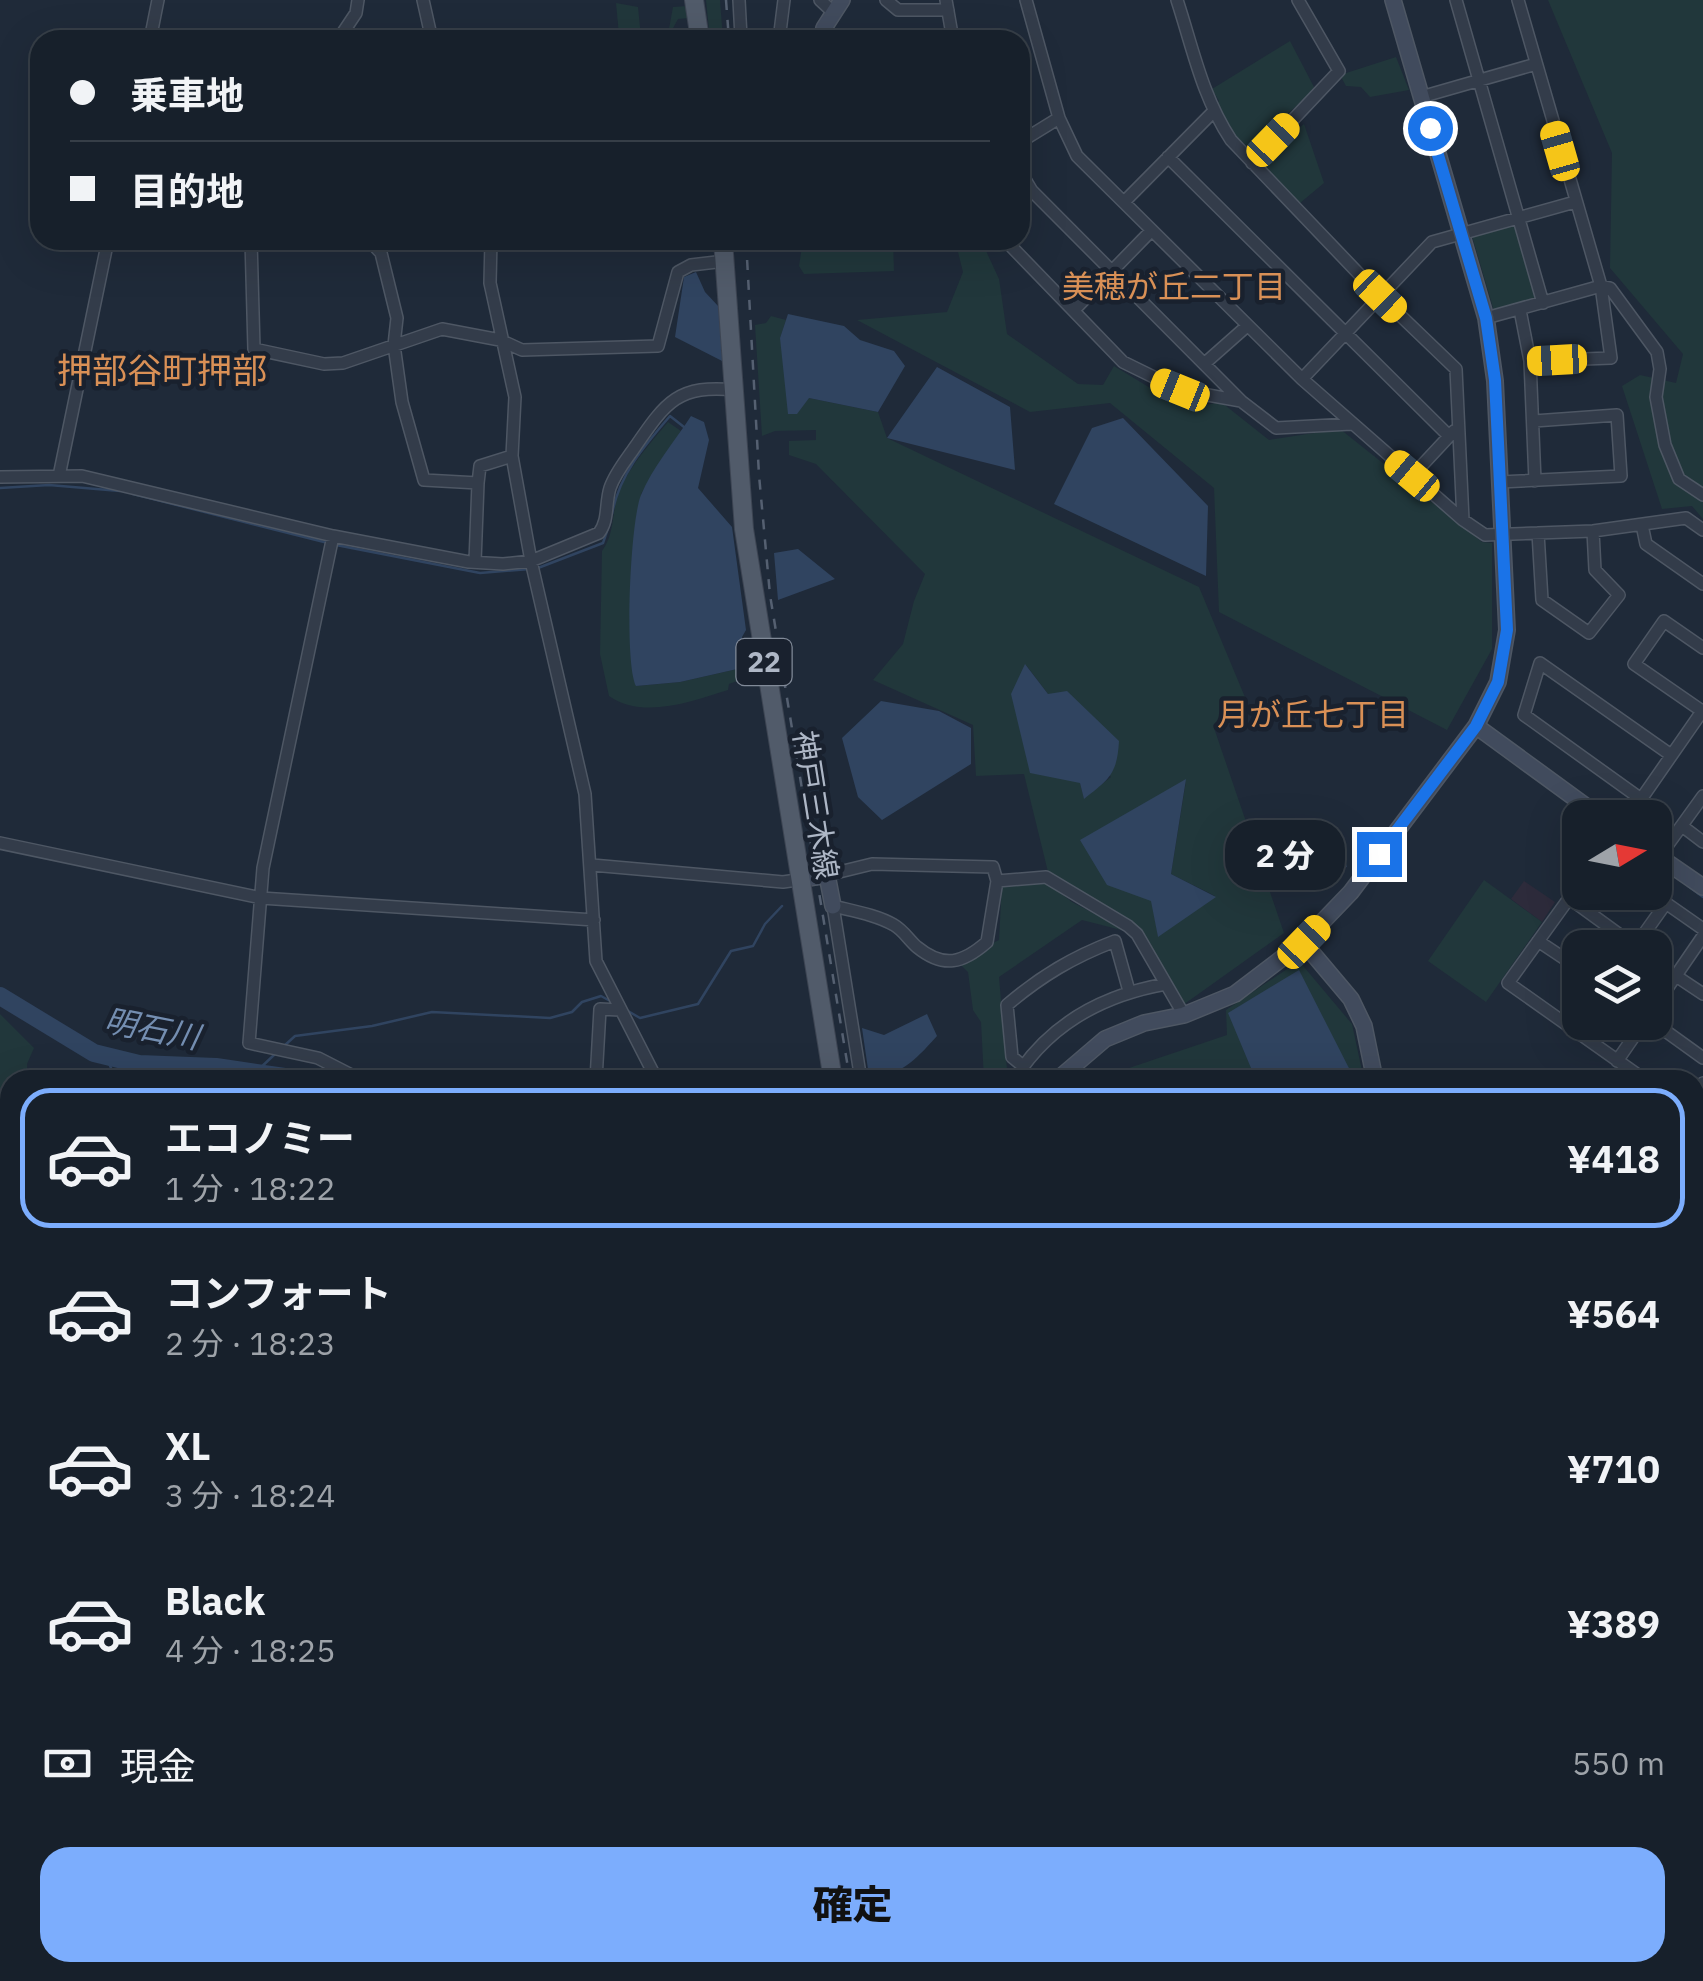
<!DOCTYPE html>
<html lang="ja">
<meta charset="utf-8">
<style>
body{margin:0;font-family:"IBM Plex Sans","Noto Sans JP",sans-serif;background:#202833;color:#f1f3f6;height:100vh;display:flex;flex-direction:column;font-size:38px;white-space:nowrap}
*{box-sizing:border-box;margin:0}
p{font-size:32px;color:#9ea3a9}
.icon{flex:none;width:55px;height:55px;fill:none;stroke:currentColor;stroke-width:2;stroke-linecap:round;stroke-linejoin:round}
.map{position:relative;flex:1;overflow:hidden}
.drawer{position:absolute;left:0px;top:1070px;width:1705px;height:912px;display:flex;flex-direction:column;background:#17202b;border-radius:30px 30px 0 0;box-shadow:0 10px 40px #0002,0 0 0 2px #363e47}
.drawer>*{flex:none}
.top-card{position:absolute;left:30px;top:30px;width:1000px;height:220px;border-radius:30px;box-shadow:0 10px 40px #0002,0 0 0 2px #363e47;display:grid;align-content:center;height:220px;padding:0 40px;background:#17202b}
.needle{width:65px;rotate:80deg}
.tools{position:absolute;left:1562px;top:800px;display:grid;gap:20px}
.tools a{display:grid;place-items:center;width:110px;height:110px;border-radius:20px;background:#17202b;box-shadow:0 10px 40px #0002,0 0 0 2px #363e47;font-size:50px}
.end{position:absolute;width:45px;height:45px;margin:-22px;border:12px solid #1a73e8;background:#fff;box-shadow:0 0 0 5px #fff}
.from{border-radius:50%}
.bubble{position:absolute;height:70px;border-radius:30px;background:#17202b;box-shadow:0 10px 40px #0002,0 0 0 2px #363e47;font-size:32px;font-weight:800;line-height:70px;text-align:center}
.car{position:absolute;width:30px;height:60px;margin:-30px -15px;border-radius:12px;box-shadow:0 0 8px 2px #0007;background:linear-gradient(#f5c518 24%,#345 0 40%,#f5c518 0 76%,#345 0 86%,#f5c518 0)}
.top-card b{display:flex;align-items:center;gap:35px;height:95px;font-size:38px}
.top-card b+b{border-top:2px solid #363e47}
.top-card i{width:25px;height:25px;background:#f1f3f6}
ul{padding:18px 0 0;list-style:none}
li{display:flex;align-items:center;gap:30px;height:140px;margin:0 20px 15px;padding:0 20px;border:5px solid transparent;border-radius:30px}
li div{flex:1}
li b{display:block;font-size:38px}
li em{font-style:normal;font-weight:800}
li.active{border-color:#7cadfd}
li>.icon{width:90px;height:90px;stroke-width:1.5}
.pay{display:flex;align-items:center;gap:25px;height:110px;padding:0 40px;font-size:38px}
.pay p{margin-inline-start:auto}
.action{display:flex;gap:20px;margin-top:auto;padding:20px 40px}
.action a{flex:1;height:115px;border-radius:30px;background:#7cadfd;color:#111;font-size:40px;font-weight:800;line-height:115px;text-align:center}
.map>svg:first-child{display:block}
.medical{fill:#2d2b3b}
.green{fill:#21373b;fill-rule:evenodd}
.water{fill:#304460}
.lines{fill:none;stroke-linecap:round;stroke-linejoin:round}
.stream{stroke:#304460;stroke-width:2.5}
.river{stroke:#304460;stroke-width:18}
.street-casing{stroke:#4e5764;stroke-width:14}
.secondary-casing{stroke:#4e5764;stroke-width:18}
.primary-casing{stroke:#3d4553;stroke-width:20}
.street{stroke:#333c4a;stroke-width:11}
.secondary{stroke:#414b5d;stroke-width:15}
.primary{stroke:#515b6a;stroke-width:18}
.rail{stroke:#556071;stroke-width:2.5;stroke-dasharray:10 10;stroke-linecap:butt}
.route{stroke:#1a73e8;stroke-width:12}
.labels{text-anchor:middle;stroke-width:9;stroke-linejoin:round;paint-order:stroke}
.shield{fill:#19212e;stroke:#818a98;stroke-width:2.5}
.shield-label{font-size:28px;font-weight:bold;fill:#aeb7c6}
.street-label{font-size:30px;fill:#aeb7c6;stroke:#19212e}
.neighbourhood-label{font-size:32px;fill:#d99056;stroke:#19212e}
.water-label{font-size:32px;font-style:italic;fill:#748eb1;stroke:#19212e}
.quarter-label{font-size:35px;fill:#d99056;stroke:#19212e}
</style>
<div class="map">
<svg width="1703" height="1981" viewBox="0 0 1703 1981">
<rect width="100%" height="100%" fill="#1f2a39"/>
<path class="medical" d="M1524,881L1555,902L1542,922L1511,899Z"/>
<path class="green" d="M706,0H720L723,40H710Z
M1548,0H1703V519L1692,506L1662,509L1622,386L1640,375L1676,383L1683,354L1610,268L1612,153Z
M616,3L638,7L641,37L669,29L673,7L687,6L689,18L678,19L672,30L681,40H615L619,35Z
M1290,41L1315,89L1250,148L1232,135L1214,105L1219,101L1212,89Z
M1396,57L1409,90L1370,97L1361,87L1346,86L1340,75Z
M1304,124L1324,183L1300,203L1256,164Z
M1517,223L1541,298L1494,311L1472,236Z
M803,240H893L894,271L804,274L799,266Z
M955,240H981L999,279L1007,334L1078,384L1103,385L1114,366L1185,409L1221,402L1269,440L1340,429L1482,542L1492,543V649L1447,730L1219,612L1214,488L1110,403L1030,412L857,320L947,312L963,272Z
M771,316L786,320L780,338L809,398L878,412L887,438L1199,587L1247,702L1213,725L1284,933L1183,1005L1137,926L1049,876L1024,774L976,776L973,725L873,680L903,644L914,601L925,574L816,464L789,455V441L816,440V430L775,431L762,436L755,325L766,323ZM1026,665L1111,777L1084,798L1080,783ZM1186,781L1171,874L1215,896L1158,936L1152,901Z
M668,422L681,431L641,494L636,686L680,682L746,667L748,677L729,684L728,690C692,701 644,720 609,696L600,654L602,551C616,532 611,509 620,489C631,465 651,442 668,422Z
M1484,880L1542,922L1486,1002L1428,961Z
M1046,882L1072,902L1129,932L1082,920L999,977L1007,1069L1003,1080H984L981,1022L973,1010L968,972L957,961L999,940L1002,883Z
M1299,961L1352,1024L1364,1080H1114L1129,1068L1227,1035L1226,1010Z
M0,1014L34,1048L27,1064V1075L33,1080H10V1319L0,1326Z
M1695,1571L1703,1573V1685L1695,1686Z
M1695,1702H1703V1981H1248L1241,1973L1695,1972Z"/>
<path class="water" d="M696,272L705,292L719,307L728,364L675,337L684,277Z
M788,314L844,326L860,340L894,351L905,366L878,412L809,398L797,414H788L780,338Z
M937,367L1010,407L1015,470L887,438Z
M691,416L704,422L709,440L698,488L732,527L746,630L742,637L746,667L680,682L636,686C624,662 630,522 641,495C652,468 675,441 691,416Z
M1123,418L1208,506L1206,576L1054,504L1092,428Z
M798,549L835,579L778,600L774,553Z
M1025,664L1048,694L1067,691L1119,741C1117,775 1109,779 1084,799L1080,783L1030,773L1011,694Z
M881,701L939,711L971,728V764L882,820L858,797L842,738Z
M1186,779L1171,874L1216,897L1158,937L1151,901L1107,885L1080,840Z
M1341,850L1347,867L1312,878L1306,862Z
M1299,970L1355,1080H1256L1228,1013Z
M927,1014L937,1036C919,1056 898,1080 869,1076L862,1028L884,1035Z"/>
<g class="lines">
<path class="stream" d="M0,488L49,485L120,491
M133,494L328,543
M612,514C619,475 644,446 670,416L684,427
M336,545L480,573L530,569
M538,568L603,543L610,522
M1688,886L1703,897
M628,1011L640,1018L698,1004L731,951L753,946L765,924L782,906
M284,1046L295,1036L372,1026L432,1012L550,1018L572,1012L582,1002L601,996L612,1002
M106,1056L116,1080
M257,1071L274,1055
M0,1335L10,1327"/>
<path class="river" d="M0,996L94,1053L139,1064L216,1067L306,1080
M347,1972L356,1981
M1049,1972L1058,1981
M1122,1981L1124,1972"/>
<g class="street-casing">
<path id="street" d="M423,0L432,40
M739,0L741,37L766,40
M820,0L834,13
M886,0L898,10H948
M946,0L953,40
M1026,0L1059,118L1077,156L1302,379L1463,520L1485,535L1593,531L1686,518L1703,530
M1177,0C1193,49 1202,96 1231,140L1380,296L1456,369L1463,520
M1456,0L1543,303
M1518,0L1601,286L1610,288L1657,352L1660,369L1656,397L1665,445L1679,479L1703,495
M150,40L158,0
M338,40L356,13L358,0
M779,40L784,0
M1421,97L1536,64
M1020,142L1059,118
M1168,157L1449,436
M1252,163L1339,71L1298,0
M1020,171L1032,191L1241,401
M1124,202L1213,112
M251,240L254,349L324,364L343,363L442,329L500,340L522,350L658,346L678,272L691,265L725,261
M369,240L381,253L397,318L394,345L402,402L424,480L478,483L475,562
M491,240L490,283L515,397L512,456L531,561L585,794L596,961L657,1080
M1005,240L1123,362L1180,390L1241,401L1276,428L1351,424
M1074,310L1150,232
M1520,310L1530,361
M1486,318L1601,286L1611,358L1530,361L1535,481
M1204,364L1247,326
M1302,379L1432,242L1575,202
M59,476L108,240
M1412,476L1454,431
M0,477L82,476L333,536L469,562L503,564L531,561L599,533C609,520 605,504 610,488C615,473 626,460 635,447C666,402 678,384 736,390
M1500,482L1621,476L1617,415L1534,421
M478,483L480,466L512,456
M1642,525L1646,544L1703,584
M1538,533L1542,600L1589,633L1619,595L1595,570L1593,531
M333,536L263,868L249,1043L318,1058L361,1080
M1702,711L1634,664L1664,621L1703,648
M1641,799L1524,715L1540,663L1671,755
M1628,818L1703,710
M1682,826L1703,842
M0,843L261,898L594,920
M1659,857L1703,796
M592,865L783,882L804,879
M827,875L872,864L993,867L997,881
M1580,883L1508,983L1645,1080
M1650,892L1703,929
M1569,898L1635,946
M1538,941L1580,969
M1634,948L1666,903
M1676,976L1703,994
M1655,1006L1703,936
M1653,1022L1703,1058
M1617,1061L1644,1022
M1023,1066L1012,1057L1007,1005C1041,976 1073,957 1115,941L1129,991
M420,1080H425
M596,1080L600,1009L620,1010
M861,1080L833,906C853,911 877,915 894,925C903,930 909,940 917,947C944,969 963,963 987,942L997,881L1046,877L1128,926L1137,934L1184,1015
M1014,1080C1049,1024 1103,995 1166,984
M1695,1095L1703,1083
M1695,1116L1703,1122
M1695,1180L1703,1170
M1695,1196L1703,1202
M1695,1259L1703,1265
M1695,1313L1703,1303
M1695,1405L1703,1394
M0,1439L10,1430
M0,1474L10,1483
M1695,1475L1703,1479
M1695,1533L1703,1537
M0,1745L10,1730
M0,1793L10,1805
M0,1894L10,1906
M67,1972L74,1981
M152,1972L159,1981
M941,1972L942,1981
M262,1981L263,1973
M772,1981L774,1972"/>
</g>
<g class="secondary-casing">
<path id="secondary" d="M822,40L824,28L842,0
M1476,726L1602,818
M1655,854L1703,887
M804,879L827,875L833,906
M1303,942L1351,999L1364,1026L1375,1080
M1057,1080L1105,1039L1144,1023L1184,1015L1235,994L1303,942L1351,892L1476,726L1498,682L1507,630L1495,381L1486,318L1393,0
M1695,1431L1703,1436
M0,1555L10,1531"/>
</g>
<g class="primary-casing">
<path id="primary" d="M694,0L700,40
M723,240L744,529L833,1080
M821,1981L822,1972"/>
</g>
<use href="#street" class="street"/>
<use href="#secondary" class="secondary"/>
<use href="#primary" class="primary"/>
<path class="rail" d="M726,0L729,40
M746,240L759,475L770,595L850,1080
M868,1981L869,1972"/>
</g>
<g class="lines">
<path class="route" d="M1379,854L1476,726L1498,682L1507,630L1495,380L1486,318L1430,128"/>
</g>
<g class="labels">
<rect class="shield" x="736.5" y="639" width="55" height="46" rx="8"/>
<g class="shield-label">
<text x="764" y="672">22</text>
</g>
<g class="street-label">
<text transform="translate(815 805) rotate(81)" y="10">神戸三木線</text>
</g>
<g class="neighbourhood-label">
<text x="1174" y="298">美穂が丘二丁目</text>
<text x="1313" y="726">月が丘七丁目</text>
</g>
<g class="water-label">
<text transform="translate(152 1029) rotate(11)" y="11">明石川</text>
</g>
<g class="quarter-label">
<text x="162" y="383">押部谷町押部</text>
</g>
</g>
</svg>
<div class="tools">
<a><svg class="needle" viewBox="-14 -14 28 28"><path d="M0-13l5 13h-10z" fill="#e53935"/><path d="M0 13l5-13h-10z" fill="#9ea3a9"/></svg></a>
<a><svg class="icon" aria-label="layers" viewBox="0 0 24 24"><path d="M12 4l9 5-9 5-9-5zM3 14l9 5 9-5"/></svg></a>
</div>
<i class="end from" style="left:1430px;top:128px"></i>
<i class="end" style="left:1379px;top:854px"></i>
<div class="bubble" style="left:1225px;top:820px;width:120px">2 分</div>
<i class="car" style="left:1273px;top:140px;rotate:44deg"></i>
<i class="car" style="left:1560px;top:151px;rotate:344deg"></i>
<i class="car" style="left:1380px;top:296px;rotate:134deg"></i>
<i class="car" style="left:1557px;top:360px;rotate:267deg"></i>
<i class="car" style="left:1180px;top:390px;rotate:292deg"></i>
<i class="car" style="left:1412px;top:476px;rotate:310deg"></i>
<i class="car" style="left:1304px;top:942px;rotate:44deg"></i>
<div class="top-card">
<b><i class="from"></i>乗車地</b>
<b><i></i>目的地</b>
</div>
<section class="drawer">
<ul>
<li class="active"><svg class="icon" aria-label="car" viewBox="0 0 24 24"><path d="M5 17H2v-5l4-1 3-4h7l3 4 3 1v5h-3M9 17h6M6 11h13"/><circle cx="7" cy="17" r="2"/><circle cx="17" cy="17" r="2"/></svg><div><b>エコノミー</b><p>1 分 · 18:22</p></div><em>¥418</em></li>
<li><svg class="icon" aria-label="car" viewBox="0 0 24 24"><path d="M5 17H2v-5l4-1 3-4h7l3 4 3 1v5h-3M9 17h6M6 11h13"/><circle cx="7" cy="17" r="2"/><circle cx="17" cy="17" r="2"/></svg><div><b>コンフォート</b><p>2 分 · 18:23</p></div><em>¥564</em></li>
<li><svg class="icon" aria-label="car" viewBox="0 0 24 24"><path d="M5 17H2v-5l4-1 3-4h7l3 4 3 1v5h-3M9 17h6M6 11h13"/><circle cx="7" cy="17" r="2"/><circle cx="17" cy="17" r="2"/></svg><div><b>XL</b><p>3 分 · 18:24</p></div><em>¥710</em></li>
<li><svg class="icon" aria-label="car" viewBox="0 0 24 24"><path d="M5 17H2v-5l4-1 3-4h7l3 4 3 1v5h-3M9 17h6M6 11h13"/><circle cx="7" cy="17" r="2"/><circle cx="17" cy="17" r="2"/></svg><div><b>Black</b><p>4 分 · 18:25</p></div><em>¥389</em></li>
</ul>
<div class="pay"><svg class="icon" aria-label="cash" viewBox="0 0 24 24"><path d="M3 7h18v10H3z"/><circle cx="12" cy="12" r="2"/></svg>現金<p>550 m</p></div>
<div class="action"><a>確定</a></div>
</section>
</div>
